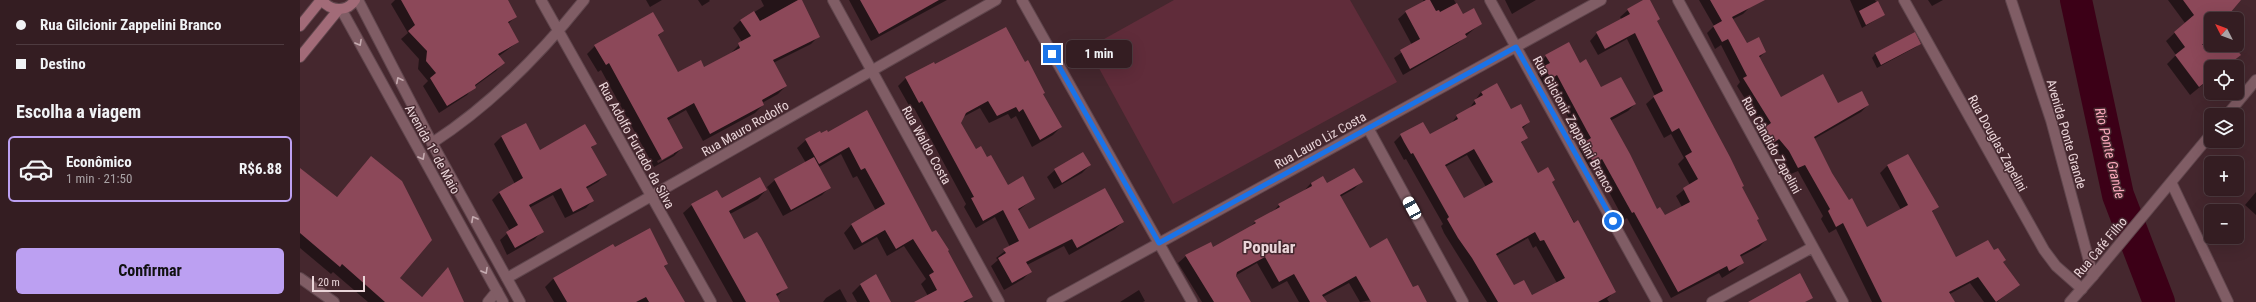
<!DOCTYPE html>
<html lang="pt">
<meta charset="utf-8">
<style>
body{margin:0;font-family:"Roboto Condensed",sans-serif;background:#3c262a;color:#f1f3f6;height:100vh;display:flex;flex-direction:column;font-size:15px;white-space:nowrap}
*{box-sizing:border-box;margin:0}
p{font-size:13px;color:#a9a2a5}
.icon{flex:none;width:22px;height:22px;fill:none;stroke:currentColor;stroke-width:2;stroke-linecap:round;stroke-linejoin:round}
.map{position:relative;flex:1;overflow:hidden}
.drawer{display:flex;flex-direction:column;background:#341d22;width:300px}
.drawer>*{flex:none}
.guide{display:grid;align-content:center;height:88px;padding:0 16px;background:#341d22}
.needle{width:26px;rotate:312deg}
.controls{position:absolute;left:1904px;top:12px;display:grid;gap:8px}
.controls a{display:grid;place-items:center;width:40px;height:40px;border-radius:6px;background:#341d22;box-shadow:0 4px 16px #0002,0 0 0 1px #4e3b40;font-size:20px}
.scale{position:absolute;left:12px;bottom:10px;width:53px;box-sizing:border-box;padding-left:4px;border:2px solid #ead5d9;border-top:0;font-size:11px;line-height:14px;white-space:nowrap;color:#ead5d9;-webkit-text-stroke:3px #45272e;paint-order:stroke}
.end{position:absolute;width:18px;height:18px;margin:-9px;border:5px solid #1a73e8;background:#fff;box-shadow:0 0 0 2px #fff}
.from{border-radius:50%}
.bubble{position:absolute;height:28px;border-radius:6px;background:#341d22;box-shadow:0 4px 16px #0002,0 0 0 1px #4e3b40;font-size:13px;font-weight:700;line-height:28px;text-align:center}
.car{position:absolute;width:12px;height:24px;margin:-12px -6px;border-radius:5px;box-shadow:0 0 3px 1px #0007;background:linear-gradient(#fff 24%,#345 0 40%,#fff 0 76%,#345 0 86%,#fff 0)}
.guide b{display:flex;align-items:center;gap:14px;height:38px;font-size:15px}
.guide b+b{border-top:1px solid #4e3b40}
.guide i{width:10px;height:10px;background:#f1f3f6}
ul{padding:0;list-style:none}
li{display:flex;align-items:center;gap:12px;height:66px;margin:0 8px 6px;padding:0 8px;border:2px solid transparent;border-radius:6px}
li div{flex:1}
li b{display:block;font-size:15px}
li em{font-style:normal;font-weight:700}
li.selected{border-color:#bca0f2}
li>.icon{width:36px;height:36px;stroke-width:1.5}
h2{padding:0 16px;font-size:18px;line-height:48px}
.primary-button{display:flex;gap:8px;margin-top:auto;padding:8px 16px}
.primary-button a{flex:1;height:46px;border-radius:6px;background:#bca0f2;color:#111;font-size:16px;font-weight:700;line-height:46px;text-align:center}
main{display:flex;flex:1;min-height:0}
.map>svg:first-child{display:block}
.green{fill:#602c3a}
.shadow{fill:#0007;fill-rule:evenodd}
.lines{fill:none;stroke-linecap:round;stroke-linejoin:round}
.river{stroke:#3c0017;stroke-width:32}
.building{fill:#8c4859;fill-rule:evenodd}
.minor-casing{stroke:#60464d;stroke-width:12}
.tertiary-casing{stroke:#60464d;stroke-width:12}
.secondary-casing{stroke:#60464d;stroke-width:12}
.minor{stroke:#805d65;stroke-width:10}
.tertiary{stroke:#805d65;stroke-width:10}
.secondary{stroke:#a26b78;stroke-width:10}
.oneway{stroke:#c5abb0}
.route{stroke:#1a73e8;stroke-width:5}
.labels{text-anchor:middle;stroke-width:3;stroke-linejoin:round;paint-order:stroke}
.street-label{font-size:13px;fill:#ead5d9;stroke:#45272e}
.water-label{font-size:14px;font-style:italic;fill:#fba9bc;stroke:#45272e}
.district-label{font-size:17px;font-weight:bold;fill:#ead5d9;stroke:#45272e}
</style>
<main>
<section class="drawer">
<div class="guide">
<b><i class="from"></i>Rua Gilcionir Zappelini Branco</b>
<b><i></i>Destino</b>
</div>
<h2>Escolha a viagem</h2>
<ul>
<li class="selected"><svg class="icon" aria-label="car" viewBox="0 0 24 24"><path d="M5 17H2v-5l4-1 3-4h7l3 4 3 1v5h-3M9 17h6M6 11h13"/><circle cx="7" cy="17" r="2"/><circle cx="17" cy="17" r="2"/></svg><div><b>Econômico</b><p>1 min · 21:50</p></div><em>R$6.88</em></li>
</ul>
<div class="primary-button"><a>Confirmar</a></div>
</section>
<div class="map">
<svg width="1956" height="302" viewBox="0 0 1956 302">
<rect width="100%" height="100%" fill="#45272e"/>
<path class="green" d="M874,0H1050L1097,82L873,204L788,48Z"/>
<path class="shadow" d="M95,0H206L216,16L208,24L218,42L199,56L203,63L196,71L174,87L167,95L139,113L123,86L128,81L118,69L119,59L101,39L108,33L91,4Z
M346,0H362L350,7Z
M398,0H409L410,1L402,6Z
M461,0H500L519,36L511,44L473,63L486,86L478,94L462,103L463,105L455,113L403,141L386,110L367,121L382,148L374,156L354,167L301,70L298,72L287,54L295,46L363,31L358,36L378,73L404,68L431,53L442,42L433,28L440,21L464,6ZM374,152V154L358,163L357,161Z
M549,0H647L571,41Z
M1123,0H1154L1163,16L1181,23L1158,43L1103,75L1094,58L1112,45L1098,19L1106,12L1124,2Z
M1205,0H1236L1212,14Z
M1345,0H1349L1356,22L1466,240L1459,247L1440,257L1442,263L1435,270L1422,278L1419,273L1371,298L1327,218L1324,220L1295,166L1287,170L1276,151L1283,144L1249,82L1243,85L1237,74L1242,69L1239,63L1246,56L1280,64L1301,88L1335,104L1328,111L1310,121L1356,211L1364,217L1382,207L1376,196L1390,185L1378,164L1384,158L1371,134L1364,138L1346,104L1355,96L1327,39L1298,55L1290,41L1297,33L1322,20L1320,17L1328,10Z
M1399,0H1447L1450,7L1443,14L1433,19L1446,44L1465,52L1459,58L1481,98L1538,105H1568L1561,112L1514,139L1531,173L1567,228L1601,210L1580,173L1587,166L1607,155L1637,207L1631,213L1656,258L1702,262L1718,285L1697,302H1684L1670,283L1650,294L1654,302H1572L1536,229L1529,233L1521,219L1523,216L1498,171L1491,174L1482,158L1472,145L1466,149L1457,135L1464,129L1437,86L1440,82L1421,45L1415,49L1407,33L1414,26Z
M1550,0H1575L1584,15L1562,28Z
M1628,0H1643L1632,6Z
M1868,0H1940L1923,19H1911V45H1932L1940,54L1926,67H1911V78L1890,95L1867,64L1876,55L1866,41L1885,23Z
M1614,34L1620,43L1616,47L1577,68L1572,58L1575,54Z
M635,65L742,95L761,127L753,135L732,147L716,116L711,119L708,114L689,123L680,108L663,117L660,123L676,150L687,159L707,186L734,198L718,211L729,231L823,222L815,229L769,255L764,246L727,265L730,272L723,279L704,290L691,266L698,260L696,258L710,247L695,217L676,228L664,207L666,204L614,108L611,109L598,86L606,78Z
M1197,84L1211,111L1229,122L1222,129L1226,138L1221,143L1238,174L1251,183L1315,291L1307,299L1309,302H1187L1144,233L1141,226L1143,224L1106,159L1104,160L1094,142L1101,135L1130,136L1151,124L1157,116L1169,109L1181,92ZM1167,155L1186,187L1164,199L1145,167ZM1228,238L1233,248L1236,246L1257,283L1231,297L1214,287L1196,256Z
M566,112L632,234L646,251L671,297L666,302H617L628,296L621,284L626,279L604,246L587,256L577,237L554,250L544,233L552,224L576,211L557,176L553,178L541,154L519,167L530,187L522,195L483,216L467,187L475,180L506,163L497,148L506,140L528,133Z
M226,124L240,151L295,144L291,148L305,175L298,182L286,189L293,200L286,208L265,218L253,195L229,208L242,231L235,239L207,255L200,240L210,231L192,200L200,192L215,184L194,144L201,137Z
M72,157L99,278L121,298L147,269L156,302H68L33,272L31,274L0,248V170L36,198Z
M790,165L782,173L754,189L747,177L755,170Z
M1061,182L1054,189L1040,197L1070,249L1112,289L1117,286L1127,302H1072L1071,300L1060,302L1049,283L1023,297L1025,302H999L987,281L972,289L957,263L935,276L951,302H902L878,263L886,256L913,248L949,228L955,222L972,213L979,205L1004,191L1011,183L1027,185Z
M466,190L458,199L430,214L444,241L487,287L476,297L479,302H433L383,213L392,205Z
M1956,192V215L1945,205Z
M314,248L367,264L363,268L383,302H254L245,287L254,278Z
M575,276L590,302H557L552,293L560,285Z
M540,289L547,302H523L526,298Z
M839,290L845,301L843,302H820Z"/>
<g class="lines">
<path class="river" d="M1776,0L1818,195L1859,302"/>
</g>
<path class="building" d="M101,0H208L217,17L208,22L219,42L198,54L205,63L175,85L176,88L147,106L130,78L136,73L126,61L127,51L108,31L115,25Z
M498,0H502L520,37L473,60L487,86L462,100L464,105L410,134L394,103L367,118L383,148L362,160L309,63L306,65L294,45L353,12L364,31L358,35L378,72L401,60L404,67L440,48L438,43L451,36L440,20L454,11L460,21Z
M560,0H639L579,34Z
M1126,0H1130L1136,11L1139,10L1140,12L1157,3L1163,14L1174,8L1182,24L1165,34L1167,37L1110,69L1100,50L1120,39L1105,11Z
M1343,0H1350L1360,19L1357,21L1430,157L1444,186L1442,187L1459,219L1457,220L1467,240L1440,255L1444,263L1429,271L1427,266L1378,292L1334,212L1332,213L1302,159L1294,164L1283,143L1291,138L1287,131L1257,75L1251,79L1244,66L1250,63L1245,55L1269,42L1280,63L1286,59L1301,87L1321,77L1336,104L1310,118L1330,154L1357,209L1360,207L1365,215L1390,202L1383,188L1398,179L1385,156L1392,152L1379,128L1372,132L1353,96L1363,91L1335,33L1305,49L1296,32L1330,14L1327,9Z
M1410,0H1465L1432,17L1447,43L1459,37L1466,52L1459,56L1481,97L1523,74L1538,103L1562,91L1569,105L1514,137L1532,173L1549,200L1552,198L1567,227L1608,205L1587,165L1608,154L1639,207L1632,211L1656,257L1688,240L1694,250L1698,248L1706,260L1703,262L1720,285L1696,302L1678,277L1649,292L1655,302H1582L1543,223L1536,227L1528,211L1530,209L1505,165L1498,168L1489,151L1479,139L1473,143L1464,128L1471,123L1443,78L1447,76L1428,39L1422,42L1413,26L1422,21Z
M1883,0H1941L1925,19H1911V35L1902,45H1933L1941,55L1925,67H1911V78L1899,87L1875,55L1885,47L1874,32L1894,15Z
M1578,1L1585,15L1566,25L1559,11Z
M706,27L725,62L728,60L745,93L743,94L762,127L740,140L723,109L719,112L716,107L697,116L688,101L666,113L661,123L676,149L681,146L687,157L691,155L708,185L723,176L735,199L718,209L729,229L805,188L824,222L777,248L772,239L726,262L732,272L712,283L698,258L706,253L703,249L719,241L703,210L683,221L671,198L674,197L622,101L619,103L605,77L634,62L635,64Z
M1615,32L1621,44L1581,65L1575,53Z
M1197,83L1211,109L1221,104L1230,122L1222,127L1228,138L1221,142L1238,173L1248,167L1255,180L1252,182L1274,223L1278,220L1316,292L1298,302H1198L1172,258L1158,238L1147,219L1149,217L1113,153L1111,154L1104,142L1100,134L1123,122L1130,134L1158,119L1156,115L1176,104L1174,100L1183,95L1181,92ZM1174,149L1193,182L1164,198L1145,165ZM1235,232L1240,241L1244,240L1265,278L1232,295L1224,280L1214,285L1196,254Z
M567,110L632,232L636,230L649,250L648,251L673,297L663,302H614L637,290L629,275L634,272L613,239L596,249L585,230L562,243L551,224L585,204L565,168L561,170L549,147L519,164L505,139L520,131L521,133L527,130L528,132Z
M226,123L240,150L285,124L297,144L291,147L307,175L286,187L294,201L273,212L261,188L229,205L244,232L215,248L206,232L218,225L199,192L223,178L201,136Z
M783,152L791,165L762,183L754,169Z
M71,156L102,181L132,240L100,278L122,297L148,267L164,302H85L42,264L40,267L0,233V168L37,197Z
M514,157L531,188L491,210L474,179Z
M1054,168L1063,182L1040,195L1070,248L1087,238L1113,287L1118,285L1127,302H1071L1056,276L1022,295L1027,302H1010L994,274L979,282L965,257L937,272L936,276L951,302H914L885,255L911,242L913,247L956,223L954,221L980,207L978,204L1012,186L1011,183L1023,176L1027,183Z
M460,177L467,190L429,211L444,239L457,232L461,238L488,288L476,294L480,302H446L391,204L417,190L422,198Z
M350,228L368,264L364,266L385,302H349L346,297L336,302H267L253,278L313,244L315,247Z
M1500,273L1513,298L1505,302H1448Z
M576,274L591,302H570L560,284Z"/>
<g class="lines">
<g class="minor-casing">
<path id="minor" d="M241,0L411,302
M533,0L699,302
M722,0L892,302
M1190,0L1357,302
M1378,0L1543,302
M1604,0L1744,250L1756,266L1782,289
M1927,115L1956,80
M1068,128L1163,302
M132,143C191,105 240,55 284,0
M1871,182L1928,302
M1793,276L1911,134
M0,278L34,302
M207,278L696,0
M188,302L197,291
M752,302L1301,0
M1412,302L1513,247"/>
</g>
<g class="tertiary-casing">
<path id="tertiary" d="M58,0L132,143L220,302
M1711,0L1751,120L1793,276L1770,302
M41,9L203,302"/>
</g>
<g class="secondary-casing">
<path id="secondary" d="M22,0C30,11 47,13 55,0
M0,26L21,0
M0,57L39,9"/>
</g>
<use href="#minor" class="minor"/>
<use href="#tertiary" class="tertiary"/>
<use href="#secondary" class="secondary"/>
</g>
<defs><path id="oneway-chevron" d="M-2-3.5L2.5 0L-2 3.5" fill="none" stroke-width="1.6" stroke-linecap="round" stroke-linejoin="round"/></defs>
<g class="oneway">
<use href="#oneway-chevron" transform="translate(59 43) rotate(61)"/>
<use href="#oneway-chevron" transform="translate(99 80) rotate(-117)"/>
<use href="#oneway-chevron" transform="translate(122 157) rotate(61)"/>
<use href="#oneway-chevron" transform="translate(174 219) rotate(-119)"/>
<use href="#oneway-chevron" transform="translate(185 271) rotate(61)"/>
</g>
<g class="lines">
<path class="route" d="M752,54L859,243L1216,47L1313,221"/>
</g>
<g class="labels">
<g class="street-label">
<text transform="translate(1274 124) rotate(61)" y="5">Rua Gilcionir Zappelini Branco</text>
<text transform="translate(445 128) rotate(-30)" y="5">Rua Mauro Rodolfo</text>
<text transform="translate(1767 134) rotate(74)" y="5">Avenida Ponte Grande</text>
<text transform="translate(1020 140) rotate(-29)" y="5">Rua Lauro Liz Costa</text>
<text transform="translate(1698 143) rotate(61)" y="5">Rua Douglas Zapelini</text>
<text transform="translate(337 145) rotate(61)" y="5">Rua Adolfo Furtado da Silva</text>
<text transform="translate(627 145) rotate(61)" y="5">Rua Waldo Costa</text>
<text transform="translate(1472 145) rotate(61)" y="5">Rua Cândido Zapelini</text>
<text transform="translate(133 149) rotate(61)" y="5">Avenida 1º de Maio</text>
<text transform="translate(1800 247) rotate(-50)" y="5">Rua Café Filho</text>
</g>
<g class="water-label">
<text transform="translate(1810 153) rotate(77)" y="5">Rio Ponte Grande</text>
</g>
<g class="district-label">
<text x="969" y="253">Popular</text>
</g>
</g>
</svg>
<div class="controls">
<a><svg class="needle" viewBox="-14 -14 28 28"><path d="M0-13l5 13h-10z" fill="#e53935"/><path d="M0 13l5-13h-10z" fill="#a9a2a5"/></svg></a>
<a><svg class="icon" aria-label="locate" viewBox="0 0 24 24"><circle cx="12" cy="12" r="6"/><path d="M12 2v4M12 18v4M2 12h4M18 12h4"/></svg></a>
<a><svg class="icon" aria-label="layers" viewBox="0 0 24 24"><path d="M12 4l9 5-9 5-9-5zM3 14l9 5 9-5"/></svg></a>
<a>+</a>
<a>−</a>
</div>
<div class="scale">20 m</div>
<i class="end from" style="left:1313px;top:221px"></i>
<i class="end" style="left:752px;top:54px"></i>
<div class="bubble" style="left:766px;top:40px;width:66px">1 min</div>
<i class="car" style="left:1112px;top:208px;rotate:331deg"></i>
</div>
</main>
